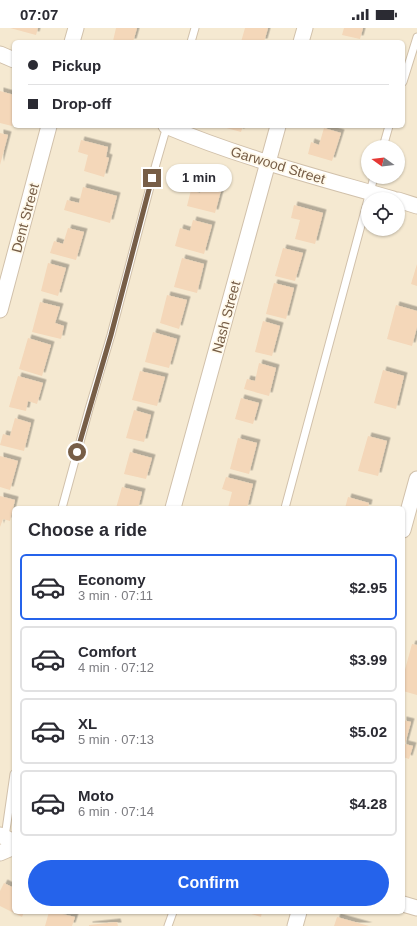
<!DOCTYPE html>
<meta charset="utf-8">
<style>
body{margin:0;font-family:Arial,sans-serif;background:#f7f7f7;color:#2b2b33;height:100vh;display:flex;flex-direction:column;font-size:15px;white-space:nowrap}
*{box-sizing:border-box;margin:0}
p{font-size:13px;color:#7c7c81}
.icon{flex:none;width:22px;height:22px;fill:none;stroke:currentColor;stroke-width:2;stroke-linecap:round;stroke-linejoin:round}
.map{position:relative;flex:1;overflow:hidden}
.sheet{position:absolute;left:12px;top:478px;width:393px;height:408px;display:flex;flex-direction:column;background:#fff;border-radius:6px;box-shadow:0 1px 3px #0004}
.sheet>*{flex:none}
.banner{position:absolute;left:12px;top:12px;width:393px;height:88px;border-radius:6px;box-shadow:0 1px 3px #0004;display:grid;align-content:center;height:88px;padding:0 16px;background:#fff}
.needle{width:26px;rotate:285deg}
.controls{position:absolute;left:361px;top:112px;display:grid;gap:8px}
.controls a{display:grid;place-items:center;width:44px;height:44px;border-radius:50%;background:#fff;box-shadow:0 1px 3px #0004;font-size:20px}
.end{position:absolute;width:18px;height:18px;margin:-9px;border:5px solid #775e47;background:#fff;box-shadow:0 0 0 2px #fff}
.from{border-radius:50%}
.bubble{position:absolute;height:28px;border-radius:14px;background:#fff;box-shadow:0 1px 3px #0004;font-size:13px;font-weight:700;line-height:28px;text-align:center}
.banner b{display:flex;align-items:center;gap:14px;height:38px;font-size:15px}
.banner b+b{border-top:1px solid #e1e1e2}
.banner i{width:10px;height:10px;background:#2b2b33}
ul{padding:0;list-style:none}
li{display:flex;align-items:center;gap:12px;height:66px;margin:0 8px 6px;padding:0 8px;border:2px solid #e1e1e2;border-radius:6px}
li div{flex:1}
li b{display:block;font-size:15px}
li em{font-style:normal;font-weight:700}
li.active{border-color:#2563eb}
li>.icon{width:36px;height:36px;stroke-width:1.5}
h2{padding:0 16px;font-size:18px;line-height:48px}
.button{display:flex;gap:8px;margin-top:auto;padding:8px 16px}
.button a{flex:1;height:46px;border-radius:24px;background:#2563eb;color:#fff;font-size:16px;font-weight:700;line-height:46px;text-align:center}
.status{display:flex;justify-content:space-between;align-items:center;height:28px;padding:0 20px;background:#fff;direction:ltr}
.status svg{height:11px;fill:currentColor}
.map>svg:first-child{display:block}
.residential{fill:#f5e9d1;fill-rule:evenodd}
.building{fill:#f4d7b9;filter:url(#shadow)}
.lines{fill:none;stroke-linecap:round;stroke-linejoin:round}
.service-casing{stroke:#d1c1ab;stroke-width:9}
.minor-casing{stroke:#d1c1ab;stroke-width:17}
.service{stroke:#fff;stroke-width:7}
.minor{stroke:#fff;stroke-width:15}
.route{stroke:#775e47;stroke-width:5}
.labels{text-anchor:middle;stroke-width:3.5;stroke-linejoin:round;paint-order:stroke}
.street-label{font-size:14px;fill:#775e47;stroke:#fff9ea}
</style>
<div class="status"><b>07:07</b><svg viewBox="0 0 49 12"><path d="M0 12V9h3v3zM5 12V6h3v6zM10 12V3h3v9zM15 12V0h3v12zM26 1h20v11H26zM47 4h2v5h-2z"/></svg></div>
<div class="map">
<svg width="417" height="898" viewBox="0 0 417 898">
<defs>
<filter id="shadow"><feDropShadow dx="3.5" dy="-3.5" stdDeviation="0" flood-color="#0004"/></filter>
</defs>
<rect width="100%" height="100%" fill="#fdf6e3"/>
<path class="residential" d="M0,0H417V898H0ZM14,14H403V98H14ZM368,119H398V149H368ZM368,171H398V201H368ZM14,480H403V884H14Z"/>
<path class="building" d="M10,0H38L36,7Z
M116,0H137L133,14L113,13Z
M245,0H268L264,14H241Z
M344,0H363L360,11L342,7Z
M0,63L14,67V90L12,98L0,95Z
M219,98H243L241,104Z
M324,100L341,105L332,133L308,126L311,114L319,117Z
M0,105L8,107L0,137Z
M81,112L108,119L106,129L109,130L104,149L84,143L88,127L78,124Z
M204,149L223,155L215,185L187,178L191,162L200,165Z
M83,159L117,168L110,195L64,182L67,172L79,175Z
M294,177L323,185L315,216L295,211L300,192L291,190Z
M193,192L212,197L204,226L175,218L180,200L190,203Z
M68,200L84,204L76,232L50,225L54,213L63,216Z
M283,220L303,225L295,253L275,248Z
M182,230L204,236L197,265L174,259Z
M48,235L66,240L58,268L41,263Z
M417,236V258L411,256Z
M274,255L294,260L286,291L266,286Z
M167,267L187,272L179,301L160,295Z
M40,274L60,279L55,295L64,298L61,311L32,304Z
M396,277L417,283V299L412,318L387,311Z
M263,293L280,298L272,328L255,324Z
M153,304L177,311L169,340L145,334Z
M28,310L51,317L42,348L19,341Z
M259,335L276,340L269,368L244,361L247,351L255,353Z
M383,342L404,348L396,381L374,375Z
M140,343L165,349L157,378L132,372Z
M18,348L43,355L37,376L28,373L26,383L9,379Z
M241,370L259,375L253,396L235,391Z
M134,382L151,387L144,414L126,410Z
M15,390L31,395L24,423L0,417L3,406L10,408Z
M368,408L387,413L378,448L358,443Z
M238,410L257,415L249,446L230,441Z
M130,424L152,430L146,451L124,446Z
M0,428L18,433L10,462L0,459Z
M226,449L253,456L247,480H228L232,464L222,461Z
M122,459L142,464L138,480H116Z
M0,468L15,472L10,493L3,491L0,499Z
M348,469L369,475L368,480H345Z
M412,616L417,617V667L403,663V649Z
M403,692L411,694L405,716L413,718L409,731L403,729Z
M4,855L14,860V884H24L22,889L0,878V863Z
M49,884H54L75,889L72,898H45Z
M245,884H262L261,889Z
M337,889L369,898H334Z
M117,894L118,898H89V897Z"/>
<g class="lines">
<g class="service-casing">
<path id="service" d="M191,14L195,0
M403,54L417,9
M383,119L389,98
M62,480L89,381L111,307L156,136L167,98
M285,480L374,149
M5,809L14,746
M168,898L173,884"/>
</g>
<g class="minor-casing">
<path id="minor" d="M72,14L76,0
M301,14L305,0
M0,26L14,32
M166,98C239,129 317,149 393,171
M398,172L417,178
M0,282L49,98
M173,480L278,98
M403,502L417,451
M0,807L14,814
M0,825L14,819
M403,876L417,880
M295,898L299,884"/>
</g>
<use href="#service" class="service"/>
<use href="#minor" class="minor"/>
</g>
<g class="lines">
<path class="route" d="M77,424L111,307L152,150"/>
</g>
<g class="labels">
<g class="street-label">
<text transform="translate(278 137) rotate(17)" y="5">Garwood Street</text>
<text transform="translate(25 190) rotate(-75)" y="5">Dent Street</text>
<text transform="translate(226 289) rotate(-75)" y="5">Nash Street</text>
</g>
</g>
</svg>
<div class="controls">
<a><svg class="needle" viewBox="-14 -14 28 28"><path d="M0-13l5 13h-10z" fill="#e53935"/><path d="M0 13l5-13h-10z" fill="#7c7c81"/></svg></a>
<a><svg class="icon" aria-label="locate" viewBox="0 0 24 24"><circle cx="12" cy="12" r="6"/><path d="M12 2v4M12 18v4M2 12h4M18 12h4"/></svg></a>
</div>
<i class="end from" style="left:77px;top:424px"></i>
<i class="end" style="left:152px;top:150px"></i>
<div class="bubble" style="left:166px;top:136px;width:66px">1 min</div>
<div class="banner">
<b><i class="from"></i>Pickup</b>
<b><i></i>Drop-off</b>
</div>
<section class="sheet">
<h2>Choose a ride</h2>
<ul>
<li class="active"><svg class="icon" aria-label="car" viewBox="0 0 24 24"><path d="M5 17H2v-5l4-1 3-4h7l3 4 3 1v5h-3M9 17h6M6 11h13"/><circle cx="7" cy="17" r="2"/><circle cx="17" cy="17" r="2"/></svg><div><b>Economy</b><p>3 min · 07:11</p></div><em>$2.95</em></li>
<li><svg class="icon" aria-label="car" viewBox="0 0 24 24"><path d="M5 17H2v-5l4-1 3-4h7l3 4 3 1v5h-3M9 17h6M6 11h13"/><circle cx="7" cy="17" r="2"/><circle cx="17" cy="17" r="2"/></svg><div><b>Comfort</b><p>4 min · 07:12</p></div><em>$3.99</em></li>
<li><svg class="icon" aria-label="car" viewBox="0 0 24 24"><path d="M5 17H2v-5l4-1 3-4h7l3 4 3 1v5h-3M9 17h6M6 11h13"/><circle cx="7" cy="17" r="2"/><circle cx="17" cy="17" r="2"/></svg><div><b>XL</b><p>5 min · 07:13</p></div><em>$5.02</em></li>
<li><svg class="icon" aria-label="car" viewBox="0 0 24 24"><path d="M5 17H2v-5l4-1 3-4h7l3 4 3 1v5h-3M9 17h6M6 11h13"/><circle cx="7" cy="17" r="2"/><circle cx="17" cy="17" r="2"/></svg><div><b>Moto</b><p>6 min · 07:14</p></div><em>$4.28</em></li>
</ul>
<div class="button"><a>Confirm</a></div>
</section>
</div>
